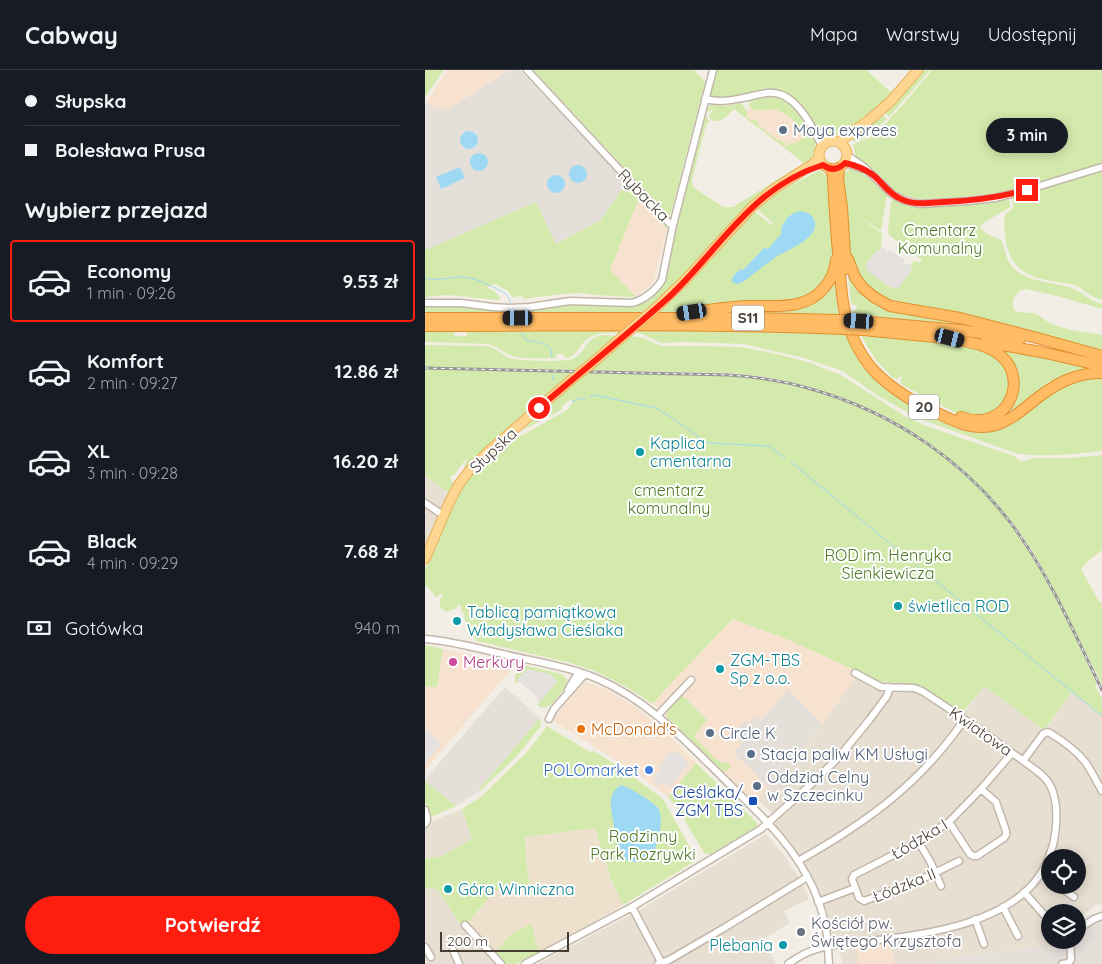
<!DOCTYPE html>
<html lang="pl">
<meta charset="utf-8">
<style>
body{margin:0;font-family:Quicksand,sans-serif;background:#20242c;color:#f1f3f6;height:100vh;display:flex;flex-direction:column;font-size:19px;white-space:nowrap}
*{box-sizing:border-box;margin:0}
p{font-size:16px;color:#9ea1a6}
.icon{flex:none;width:28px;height:28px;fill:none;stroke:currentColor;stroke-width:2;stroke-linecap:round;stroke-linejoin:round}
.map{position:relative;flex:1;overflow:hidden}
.drawer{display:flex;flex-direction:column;background:#171b24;width:425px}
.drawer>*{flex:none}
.top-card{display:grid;align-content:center;height:110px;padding:0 25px;background:#171b24}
.tools{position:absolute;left:616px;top:779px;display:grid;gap:10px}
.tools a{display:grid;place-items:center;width:45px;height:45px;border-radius:50%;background:#171b24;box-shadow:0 2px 12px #0003;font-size:25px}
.scale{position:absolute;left:15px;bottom:12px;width:129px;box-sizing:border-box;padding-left:5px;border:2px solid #463d34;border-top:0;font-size:14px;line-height:18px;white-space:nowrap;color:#463d34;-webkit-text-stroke:4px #fff;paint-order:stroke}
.end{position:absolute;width:22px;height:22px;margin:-11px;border:6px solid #ff1d10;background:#fff;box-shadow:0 0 0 2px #fff}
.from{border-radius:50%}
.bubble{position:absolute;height:35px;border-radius:18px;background:#171b24;box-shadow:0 2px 12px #0003;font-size:16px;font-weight:700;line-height:35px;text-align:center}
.car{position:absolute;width:15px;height:30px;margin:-15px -8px;border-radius:6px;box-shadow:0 0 4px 1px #0007;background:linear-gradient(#222 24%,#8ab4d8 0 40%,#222 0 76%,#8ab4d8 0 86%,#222 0)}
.top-card b{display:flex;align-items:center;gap:18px;height:48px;font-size:19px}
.top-card b+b{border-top:1px solid #363941}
.top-card i{width:12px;height:12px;background:#f1f3f6}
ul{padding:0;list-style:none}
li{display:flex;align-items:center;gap:15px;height:82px;margin:0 10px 8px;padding:0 15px;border:2px solid transparent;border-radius:5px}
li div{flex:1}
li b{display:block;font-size:19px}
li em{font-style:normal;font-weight:700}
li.on{border-color:#ff1d10}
li>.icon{width:45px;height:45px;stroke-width:1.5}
h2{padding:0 25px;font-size:22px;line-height:60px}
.pay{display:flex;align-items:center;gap:12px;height:55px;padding:0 25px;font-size:19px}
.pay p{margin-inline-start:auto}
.primary-button{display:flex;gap:10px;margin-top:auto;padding:10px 25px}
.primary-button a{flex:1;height:58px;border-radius:30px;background:#ff1d10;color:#fff;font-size:20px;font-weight:700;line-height:58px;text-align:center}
header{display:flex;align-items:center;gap:30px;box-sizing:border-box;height:70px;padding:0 25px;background:#171b24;border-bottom:1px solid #363941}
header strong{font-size:24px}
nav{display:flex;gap:28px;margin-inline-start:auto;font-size:18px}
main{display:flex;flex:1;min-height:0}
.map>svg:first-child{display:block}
.residential{fill:#e8dfd3}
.commercial{fill:#f6e2cf}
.industrial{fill:#e5dfda}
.education{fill:#ede1ce}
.green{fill:#d4eaac}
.parking{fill:#e4e1de}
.water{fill:#9ed9f3}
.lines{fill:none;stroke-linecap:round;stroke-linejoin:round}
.stream{stroke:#9ed9f3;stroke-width:1}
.minor-casing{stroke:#c2b7aa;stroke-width:9}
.major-casing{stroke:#e8b15e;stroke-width:11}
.highway-casing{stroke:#e38f2f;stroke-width:12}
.minor{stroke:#fff;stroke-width:6}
.major{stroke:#ffd592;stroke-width:9}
.highway{stroke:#ffbc64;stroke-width:10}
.rail-casing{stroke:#959595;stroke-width:3}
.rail{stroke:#fff;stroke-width:1;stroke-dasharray:4;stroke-linecap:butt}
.major-bridge-casing{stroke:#e8b15e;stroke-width:11;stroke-linecap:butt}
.highway-bridge-casing{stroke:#e38f2f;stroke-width:12;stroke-linecap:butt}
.major-bridge{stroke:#ffd592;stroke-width:9}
.highway-bridge{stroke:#ffbc64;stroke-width:10}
.route{stroke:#ff1d10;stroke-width:6}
.service-dot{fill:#5c6f8a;stroke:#fff;stroke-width:2}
.culture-dot{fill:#0f9aa8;stroke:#fff;stroke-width:2}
.hotel-dot{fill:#d1479c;stroke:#fff;stroke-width:2}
.food-dot{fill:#e8710a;stroke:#fff;stroke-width:2}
.shop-dot{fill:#3f7fe0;stroke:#fff;stroke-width:2}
.transit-dot{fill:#1a4fb4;stroke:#fff;stroke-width:2}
.worship-dot{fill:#6b7280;stroke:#fff;stroke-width:2}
.labels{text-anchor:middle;stroke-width:4;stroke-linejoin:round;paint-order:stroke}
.shield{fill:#fff;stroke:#7e7771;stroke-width:1}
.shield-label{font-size:15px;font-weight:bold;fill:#463d34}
.service-label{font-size:16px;fill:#4e5e75;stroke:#fff;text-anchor:start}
.street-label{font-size:16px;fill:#463d34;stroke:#fff}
.park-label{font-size:16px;fill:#4e7a25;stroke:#fff}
.culture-label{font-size:16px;fill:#0d838f;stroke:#fff;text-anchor:start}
.hotel-label{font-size:16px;fill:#b23c85;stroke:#fff;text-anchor:start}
.food-label{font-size:16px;fill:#c56008;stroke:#fff;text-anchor:start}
.shop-label{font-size:16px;fill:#366cbe;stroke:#fff;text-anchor:end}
.transit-label{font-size:16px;fill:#164399;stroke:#fff;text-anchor:end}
.worship-label{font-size:16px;fill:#5b616d;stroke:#fff;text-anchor:start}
</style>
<header>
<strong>Cabway</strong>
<nav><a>Mapa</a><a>Warstwy</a><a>Udostępnij</a></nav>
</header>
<main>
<section class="drawer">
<div class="top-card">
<b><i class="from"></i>Słupska</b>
<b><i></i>Bolesława Prusa</b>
</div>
<h2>Wybierz przejazd</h2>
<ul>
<li class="on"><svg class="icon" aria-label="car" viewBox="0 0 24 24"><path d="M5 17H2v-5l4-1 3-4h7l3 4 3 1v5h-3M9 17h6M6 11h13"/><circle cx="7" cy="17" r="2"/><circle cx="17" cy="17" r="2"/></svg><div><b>Economy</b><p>1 min · 09:26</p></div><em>9.53 zł</em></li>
<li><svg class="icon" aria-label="car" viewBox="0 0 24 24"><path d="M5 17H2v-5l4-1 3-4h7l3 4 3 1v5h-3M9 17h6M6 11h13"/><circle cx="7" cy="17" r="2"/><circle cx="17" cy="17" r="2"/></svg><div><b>Komfort</b><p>2 min · 09:27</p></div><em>12.86 zł</em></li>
<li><svg class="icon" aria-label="car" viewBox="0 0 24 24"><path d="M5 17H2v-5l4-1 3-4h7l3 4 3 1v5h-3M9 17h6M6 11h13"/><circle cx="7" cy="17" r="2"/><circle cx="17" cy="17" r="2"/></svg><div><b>XL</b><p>3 min · 09:28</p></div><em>16.20 zł</em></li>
<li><svg class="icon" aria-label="car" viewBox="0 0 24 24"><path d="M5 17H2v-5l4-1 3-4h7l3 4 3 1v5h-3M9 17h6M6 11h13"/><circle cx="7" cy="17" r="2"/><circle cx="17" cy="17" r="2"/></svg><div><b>Black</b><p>4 min · 09:29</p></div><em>7.68 zł</em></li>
</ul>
<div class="pay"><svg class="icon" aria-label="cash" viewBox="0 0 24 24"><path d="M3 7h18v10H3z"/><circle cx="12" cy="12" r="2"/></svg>Gotówka<p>940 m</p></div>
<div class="primary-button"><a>Potwierdź</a></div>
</section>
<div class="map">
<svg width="677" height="894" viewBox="0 0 677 894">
<rect width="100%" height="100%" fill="#f3eee5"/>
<path class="residential" d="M0,406L24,423L14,444L0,478Z
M432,605L458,622L459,626L443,648L416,680L394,703L349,745L332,729L387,668Z
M559,616L619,660L599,685L595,686L537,645Z
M470,620L489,621L500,626L534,649L535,651L517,676L488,708L435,750L375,787L351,756L350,751L397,707Z
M647,622L677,647V716L647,676L626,660H620Z
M541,654L579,680L618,710L625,721L628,736V760L625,773L616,799L611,806L598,820L588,827L571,838L554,845L524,854L492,862L468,866L408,872L398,828L378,791L450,746L538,655Z
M621,665L625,666L644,680L655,690L661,698L677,726V834L671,835L653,849L652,842H625V870H642V874L481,894H469L466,871L525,859L591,832L625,791V815H652V788L626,787L631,724L603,692V688Z
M37,739L47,769L15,787L0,788V757L12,749Z
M341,764L359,785L374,808L298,856L240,889L238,888L213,841Z
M377,813L384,829L359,841L365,853L338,869L351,894H242L301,860Z
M0,818L12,819L38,858L72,894H0V882L4,890L10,887L0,871Z
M207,844L234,894H112Z
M431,876L434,894H417L414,878Z"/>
<path class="commercial" d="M22,0H84L24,39H12L1,33Z
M344,31L376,55L382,65L379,93L319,46L327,35Z
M214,128L242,159L228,214L211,227L185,200Z
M308,549L364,570L431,601L432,605L397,654L363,620L336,650L323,655L308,663L317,673L309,683L343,717L328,732L258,662L228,634L245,614Z
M18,579L60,588L63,587L89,593L90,595L0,700V616L12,617Z
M162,612L175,617L188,623L215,640L240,662L271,693L243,727L210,702L130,652L128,648L158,614Z
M466,871L469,894H434L431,876Z"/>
<path class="industrial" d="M84,0H95L202,112L176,150L130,174L111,132L1,180L0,179V34L1,33L12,39H24Z
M80,617L115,648L63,709L56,716L55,721L31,736L0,711V709Z
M363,619L397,654L387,668L343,717L308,683L317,673L308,663L320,651L323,654L331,646L337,650Z
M673,843H677V894H481L642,874V870H652L653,858Z"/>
<path class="education" d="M171,758L186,809L198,835L166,854L91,894H80L43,853L70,821L105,814L101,791L100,767Z"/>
<path class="green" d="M0,0H19L0,27Z
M108,0H269L280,12L245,147Z
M292,0H441L466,22L485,2L483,0H490L457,36L417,65L402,64L399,61L397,63C388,53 375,33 365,26C358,21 349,22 342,18L336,19L334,22L299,29L288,28L284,24Z
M496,0H505L464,47L459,42Z
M507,0H677V93L578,122L538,127L493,129L479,125L469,120L446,97L431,87L428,75C433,71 440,71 446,67C469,47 488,23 507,0Z
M344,27C350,28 355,28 360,31C369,37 388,62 391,73L387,89L347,117L259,208L220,243L84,242L0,244V236L29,235L66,240L160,234L208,236L218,232L234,219L241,207L243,187L270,79L272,80L275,69L273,66L278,46L281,47L285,51L282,53L280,59L267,110L268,117L298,137H308L379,93L309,39C300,47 301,51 287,51L284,46L288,40L287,39L284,42L280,40L286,35L300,36L316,33L323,43L321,46L327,51L330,48L334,56L352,70L360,72V75L363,76L364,73C368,73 372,74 375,70C385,60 364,46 356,42C346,35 332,46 324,36L325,31Z
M457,44L462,49L441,68L429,72L427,70L436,60Z
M427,98C442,104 451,114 462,125L456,161L431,144L456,163L457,165L456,179L454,181L452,180L441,195L473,218L487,199L485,197L489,191H491L494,193L497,190L464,165L463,161L466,132L470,129L476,132L583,128L585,132V137L557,154L555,157C560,164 569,167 576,170C580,177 580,185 584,192C598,214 625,210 647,218C658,222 663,230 677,234V239L632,226L601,219L596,220C592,223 588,227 588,233C587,248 606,240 613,245C617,247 619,250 623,252C638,260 660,262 677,265V282L475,236L442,218L428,195L424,178L415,109L418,104Z
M677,100V230C664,227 661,220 650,215C644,213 638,213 631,212C607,208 588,202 582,176C580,166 578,155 580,145L588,138V127L589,126Z
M393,101H395L403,107L409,179L408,193L402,210L380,230L233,243C269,212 298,176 329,141L346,155L348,153L332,139L354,122Z
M202,112L242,157V159L214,128L185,200L211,227H208L206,226L205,227L169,225L158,223L137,224L99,229L97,226L87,227L83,221L71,214L64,216L63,218L69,221L76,229L73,230L23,225L0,227V179L1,180L111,132L131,174L176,150Z
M422,194L448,230L592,264L429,247L428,241L432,238V235H427L426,233Z
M410,205L413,220L411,221V224H413L418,246L275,243L368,238Z
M0,260H30L29,265L30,266H42L41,260H200L197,263C185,263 171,261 161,270C153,277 153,285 141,288L138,284H131V288C117,288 97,290 85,285C77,282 72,276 63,274L0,272Z
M213,260L390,262L424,265L455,311L556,360L640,313L677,306V381C649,384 619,388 590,383L492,348L452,325L418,301L379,288L319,274L257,272L236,273L215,263H210Z
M177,265L193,266L153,300L0,297V275L62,276C72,278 78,286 87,289C101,290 141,294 151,287C162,279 161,268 177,265Z
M429,265H431C452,307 474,320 514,340C526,346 540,353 554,353C582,352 601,320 587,295C584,288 577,283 572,279L606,284L677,300V301C660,302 645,306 629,313L624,311L622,313V315L620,319C605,330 592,345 574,352C566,355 556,356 547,355C536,353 526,347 515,342C497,334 478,325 463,311C448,299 438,282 429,265Z
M206,266L218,268L236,276H282L316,277L352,284L383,292L416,305L478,345L501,356L589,386L595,391H600L607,388H645L677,385V480L663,491L656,499L673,530L677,533V615C664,589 651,563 638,537C627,516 616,494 603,474C538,378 432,316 317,304C300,302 284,303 267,302C233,301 199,301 165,301Z
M436,266L477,268L545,275L576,288L587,308L582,330L564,345H538L531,343L483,318L476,314V311L477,308L476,306L472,309L468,308L451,290Z
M0,299L150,302L35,409L43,386L29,405H27L25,407L29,415L24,423L0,406Z
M163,302C219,304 279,301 333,309C435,322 532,380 592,463C625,509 647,563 672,613L670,615L677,629V647L647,622L619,660L559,616L536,645L487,614L457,612L451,610L364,570L308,549L245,614L228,634L200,616L170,601L142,592L51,571L52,570L47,566L46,567L45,566L39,546H40L36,539L37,538L36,536L35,537L34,534L32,535L33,537C23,542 21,544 14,535L15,533V529L18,525L16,523L12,527H11L2,516L0,517V499L25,443L36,421L43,410L60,392L90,367L98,365L142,340L148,332L147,329L137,336L138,339L98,360V359Z
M0,575L18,579L12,617L0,616Z
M98,595L136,604L142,609L141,617L126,635L117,638L112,635L132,612L125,604L93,611L94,612L90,613V605Z
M256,626L260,628L282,650L269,666L287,685V687L300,694L302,692L305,694V698L302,701L298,702L241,646L243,639L254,627Z
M115,648L116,656L92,686L55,721L56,716L63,709Z
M122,656L165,682L169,681L203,703L238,729L272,790L198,835L186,809L170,758L100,767L101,791L105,814L70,821L38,858L12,819L0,818V788L15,787L47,769L37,739L56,727L62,721L103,681Z
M271,693L332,753L331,757L286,784H282L279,783L254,740L243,727Z
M0,711L31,736L6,747L4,746L0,731Z
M104,855L107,856L111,874L114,882L91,894H80L71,883L86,864Z"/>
<path class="parking" d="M456,178H460L463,182L465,180L480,190L478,192L480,194L484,193L487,195L485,197L487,199L473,219L471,217L468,219L441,200L443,197L440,195L452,180L454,181Z
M102,599L125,604L132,612L114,633L111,626L92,610Z
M0,659L17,674L0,693Z
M246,681L249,684L252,681L261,691V692L263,695L245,717L238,712L235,716L228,711L231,707L229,706L236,699L234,697Z"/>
<path class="water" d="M35 70a9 9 0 1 1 18 0a9 9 0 1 1-18 0Z
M45 92a9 9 0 1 1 18 0a9 9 0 1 1-18 0Z
M144 104a9 9 0 1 1 18 0a9 9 0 1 1-18 0Z
M35,97L40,108L16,119L11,107Z
M122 114a9 9 0 1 1 18 0a9 9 0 1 1-18 0Z
M375,141C382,142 388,145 390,152C393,169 363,180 351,187C339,195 328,205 316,213C311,215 304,213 308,207C309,204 314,201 316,199L318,200L339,178L343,179L356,164L357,156L363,147L369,143Z
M196,715C202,716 229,732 233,738C240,749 233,782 222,789C216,793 208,792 202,791C199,786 191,772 190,766C188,761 190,756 188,751C186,738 182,723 196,715Z"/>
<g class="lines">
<path class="stream" d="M0,208C11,211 21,208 32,207C46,206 57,212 70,218C79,223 83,223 86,234
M96,261L101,270C113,274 126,269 127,287
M128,305V310
M165,327L170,325L231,338L246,347L279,371L285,373L344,376L360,388
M147,331L160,328
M366,392L486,491
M491,495L677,646"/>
<g class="minor-casing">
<path id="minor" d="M102,0L244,153L248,155
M280,29C297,33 306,30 323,27C331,25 341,22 349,23C372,25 388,58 397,76
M392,61L404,71
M423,86L439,97L467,124L478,130L494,134L544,131L570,128L595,122L677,97
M420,93L427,95L438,99
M0,233H36L68,237L84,238L105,237L145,231L207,233C219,230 231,220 237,210L248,155L288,0
M0,433L18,445
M0,569C28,571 55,579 82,585C112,592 145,597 173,609C217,628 251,661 284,694C304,714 324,733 343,753C371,783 394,818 401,859C403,870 403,882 404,894
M143,620L147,613L154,602
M232,646L266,610
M124,649L129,639L160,604
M598,691L618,664L622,662L625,663C638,671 652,681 661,693C667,702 672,712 677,721
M0,740C1,745 4,750 0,754
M524,752L545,784L548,786H552L579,768L581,765V761L571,732L556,719
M493,771L505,791L516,816
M373,791C441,753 495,714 539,650
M534,791L491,812L439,831L434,828L427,809L429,805L476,781L524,752L556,719L587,683
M616,803L625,810
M632,815L649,827
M599,822L621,847
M393,832L430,818
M207,837L237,894
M578,837L593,866
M550,849L559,874
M40,855L76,894
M652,860L669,849L677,846
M0,877L6,887
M28,880L34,894
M100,894L207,837L336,759L382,718L414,687L445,649L462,626L465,617
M233,894L244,890L299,858L379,809
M363,894C370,889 378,884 386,881C409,872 436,873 461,869C510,863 580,851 612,809C620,799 624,787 628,775C632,757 634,732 625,715C619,704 606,697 597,690C564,666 531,643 497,621L489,618L456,617L430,603
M637,894L643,893L646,890L645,870"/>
</g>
<g class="major-casing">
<path id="major" d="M394 85a14 14 0 1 1 28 0a14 14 0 1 1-28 0Z
M414,72L443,51L465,32L493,0
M233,236L261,209L327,137L349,119L388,94L394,88
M164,296L197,267
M0,489L24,433L34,414L45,400L64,381L153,304"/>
</g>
<g class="highway-casing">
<path id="highway" d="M414,98L413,108L417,138L421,199
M406,99L408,107C409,139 412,172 415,205C416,216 417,227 419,238C430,292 459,317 506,340C527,350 547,362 571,355C584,351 595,342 606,333C627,316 649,302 677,303
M423,189L430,207L438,218L449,227L465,236L535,248L616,269L677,286
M261,243C281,240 302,237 323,236C350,235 380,241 399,218C406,210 410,201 411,190
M0,248H319L416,250
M434,251L535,260L595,269
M0,256C140,256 279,253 419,259
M438,260L531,269
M525,268C541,272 562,274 575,285C598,303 591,341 562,349C553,351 544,350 536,347
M560,272L616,282L677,296"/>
</g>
<use href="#minor" class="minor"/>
<use href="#major" class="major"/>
<use href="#highway" class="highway"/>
<g class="rail-casing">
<path id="rail" d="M0,298L304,305C332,307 360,311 386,319C468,342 544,393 593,463C627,511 651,567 677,620"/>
</g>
<use href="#rail" class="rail"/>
<g class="major-bridge-casing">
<path id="major-bridge" d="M197,267L233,236
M153,304L164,296"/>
</g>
<g class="highway-bridge-casing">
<path id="highway-bridge" d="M416,250L434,251
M419,259L438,260"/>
</g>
<use href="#major-bridge" class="major-bridge"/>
<use href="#highway-bridge" class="highway-bridge"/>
</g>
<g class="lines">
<path class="route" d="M114,338C157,301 202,265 244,227C294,180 328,116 398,95C406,101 413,100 420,93C430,95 440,99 448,105C457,112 463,123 474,128C488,136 504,133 519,132C548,131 575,127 602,120"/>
</g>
<g class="service-dot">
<circle cx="358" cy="60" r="5"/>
<circle cx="285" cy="663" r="5"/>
<circle cx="326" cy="684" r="5"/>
<circle cx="332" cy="716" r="5"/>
</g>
<g class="culture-dot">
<circle cx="215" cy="382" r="5"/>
<circle cx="473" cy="536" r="5"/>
<circle cx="32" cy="551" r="5"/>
<circle cx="295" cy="599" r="5"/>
<circle cx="23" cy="819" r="5"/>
<circle cx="358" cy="875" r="5"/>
</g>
<circle class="hotel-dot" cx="28" cy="592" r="5"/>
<circle class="food-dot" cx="156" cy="659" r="5"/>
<circle class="shop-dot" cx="224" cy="700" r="5"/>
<rect class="transit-dot" x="323" y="726" width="10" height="10" rx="2.5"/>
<circle class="worship-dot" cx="376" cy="862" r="5"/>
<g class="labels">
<g class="shield">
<rect x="307" y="235.5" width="32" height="25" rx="4"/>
<rect x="484" y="324.5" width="30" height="25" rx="4"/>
</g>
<g class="shield-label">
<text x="323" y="253">S11</text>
<text x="499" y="342">20</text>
</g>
<g class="service-label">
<text x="368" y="66">Moya exprees</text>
<text x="295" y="669">Circle K</text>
<text x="336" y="690">Stacja paliw KM Usługi</text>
<text x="342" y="713">Oddział Celny<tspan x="342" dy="18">w Szczecinku</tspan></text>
</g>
<g class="street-label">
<text transform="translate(219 125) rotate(46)" y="6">Rybacka</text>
<text transform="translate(68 380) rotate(-43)" y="6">Słupska</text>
<text transform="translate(556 661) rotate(35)" y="6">Kwiatowa</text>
<text transform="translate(494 769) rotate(-31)" y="6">Łódzka I</text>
<text transform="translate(479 815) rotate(-22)" y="6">Łódzka II</text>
</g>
<g class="park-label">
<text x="515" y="166">Cmentarz<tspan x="515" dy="18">Komunalny</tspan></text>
<text x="244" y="426">cmentarz<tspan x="244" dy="18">komunalny</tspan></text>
<text x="463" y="491">ROD im. Henryka<tspan x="463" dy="18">Sienkiewicza</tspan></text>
<text x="218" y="772">Rodzinny<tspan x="218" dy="18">Park Rozrywki</tspan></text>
</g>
<g class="culture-label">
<text x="225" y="379">Kaplica<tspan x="225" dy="18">cmentarna</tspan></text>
<text x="483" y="542">świetlica ROD</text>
<text x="42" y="548">Tablicą pamiątkowa<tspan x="42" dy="18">Władysława Cieślaka</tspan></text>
<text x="305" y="596">ZGM-TBS<tspan x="305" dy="18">Sp z o.o.</tspan></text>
<text x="33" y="825">Góra Winniczna</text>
<text x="348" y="881" text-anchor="end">Plebania</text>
</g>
<g class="hotel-label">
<text x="38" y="598">Merkury</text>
</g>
<g class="food-label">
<text x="166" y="665">McDonald's</text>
</g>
<g class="shop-label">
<text x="214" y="706">POLOmarket</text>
</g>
<g class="transit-label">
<text x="318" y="728">Cieślaka/<tspan x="318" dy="18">ZGM TBS</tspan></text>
</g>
<g class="worship-label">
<text x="386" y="859">Kościół pw.<tspan x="386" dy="18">Świętego Krzysztofa</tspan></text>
</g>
</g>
</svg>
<div class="tools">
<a><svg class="icon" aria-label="locate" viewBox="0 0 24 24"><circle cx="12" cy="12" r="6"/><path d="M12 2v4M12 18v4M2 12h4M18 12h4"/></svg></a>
<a><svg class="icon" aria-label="layers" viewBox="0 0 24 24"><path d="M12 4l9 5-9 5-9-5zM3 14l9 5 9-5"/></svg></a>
</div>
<div class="scale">200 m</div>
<i class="end from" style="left:114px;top:338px"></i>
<i class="end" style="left:602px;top:120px"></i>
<div class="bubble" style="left:561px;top:48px;width:82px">3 min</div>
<i class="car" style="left:267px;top:242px;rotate:261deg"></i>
<i class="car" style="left:93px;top:248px;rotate:270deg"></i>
<i class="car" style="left:434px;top:251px;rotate:273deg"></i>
<i class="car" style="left:525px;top:268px;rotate:104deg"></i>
</div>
</main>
